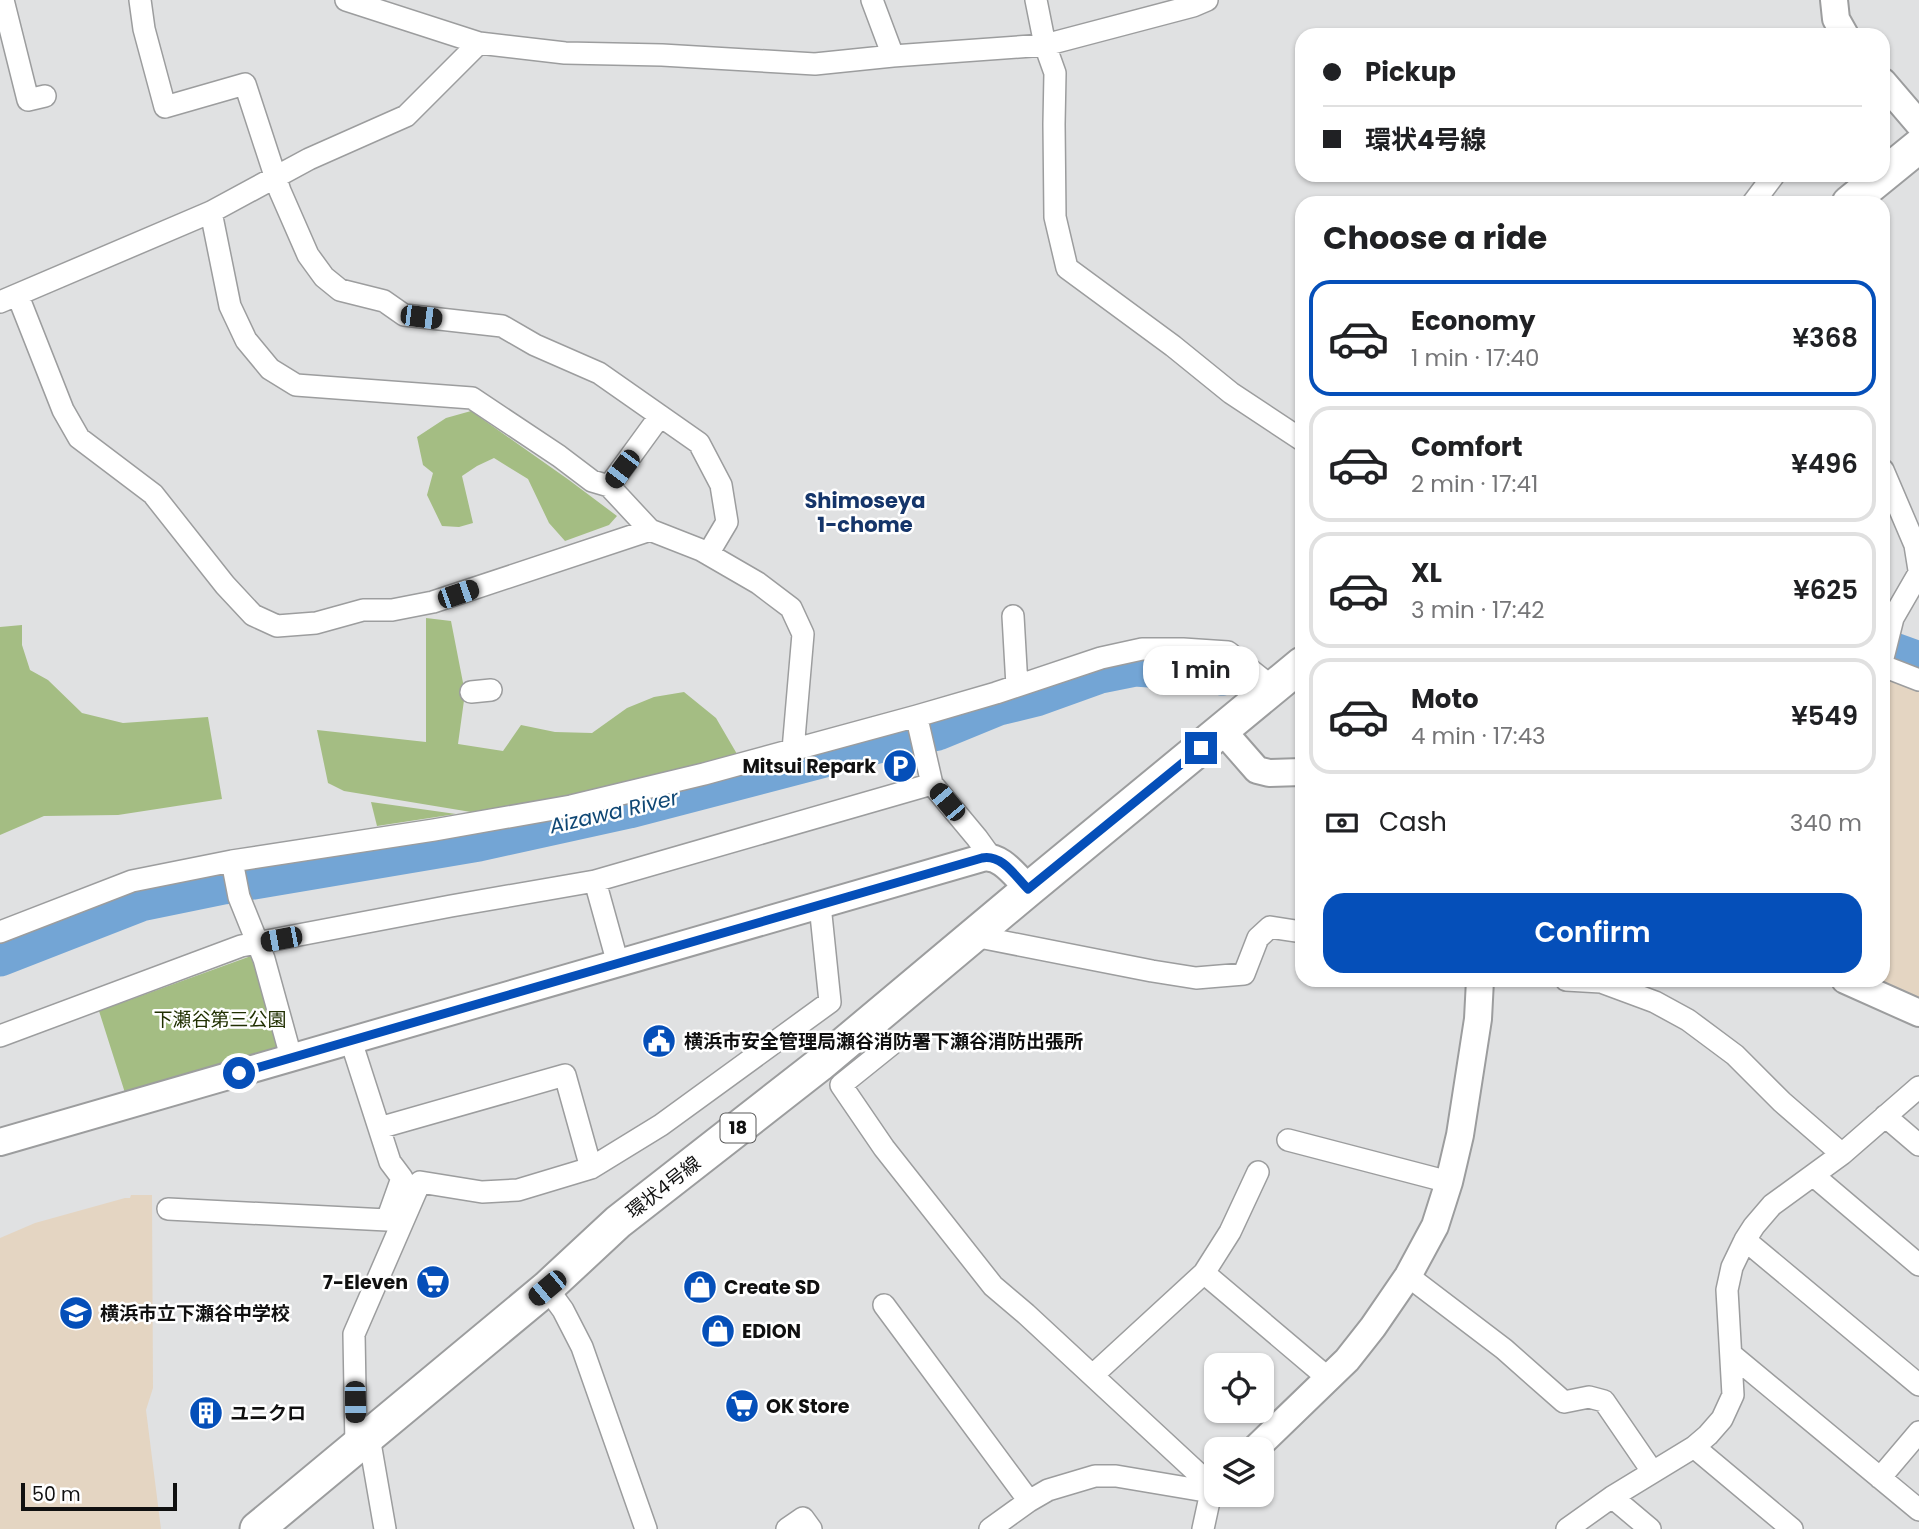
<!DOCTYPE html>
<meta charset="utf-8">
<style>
body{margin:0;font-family:Poppins,"Noto Sans JP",sans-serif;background:#f2f2f2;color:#202124;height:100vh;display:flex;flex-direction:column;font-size:26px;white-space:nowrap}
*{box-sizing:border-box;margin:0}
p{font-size:23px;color:#757577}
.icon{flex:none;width:38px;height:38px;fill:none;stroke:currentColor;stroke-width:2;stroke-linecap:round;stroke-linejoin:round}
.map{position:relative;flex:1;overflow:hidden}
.sheet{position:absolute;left:1295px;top:196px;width:595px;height:791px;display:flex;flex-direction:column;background:#fff;border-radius:21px;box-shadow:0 2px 5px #0004}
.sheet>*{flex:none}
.banner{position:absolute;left:1295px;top:28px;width:595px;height:154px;border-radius:21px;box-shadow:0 2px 5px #0004;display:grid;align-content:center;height:154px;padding:0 28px;background:#fff}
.buttons{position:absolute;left:1204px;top:1353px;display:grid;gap:14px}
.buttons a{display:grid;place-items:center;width:70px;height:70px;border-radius:14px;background:#fff;box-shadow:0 2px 5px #0004;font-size:35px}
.scale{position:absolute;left:21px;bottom:18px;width:156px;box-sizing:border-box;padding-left:7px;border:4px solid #101010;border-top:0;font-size:19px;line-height:24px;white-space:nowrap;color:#101010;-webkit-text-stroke:5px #fff;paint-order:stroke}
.end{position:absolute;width:32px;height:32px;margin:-16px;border:9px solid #054fb9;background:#fff;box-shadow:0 0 0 4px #fff}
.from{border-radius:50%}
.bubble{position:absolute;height:49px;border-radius:21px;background:#fff;box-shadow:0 2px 5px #0004;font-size:23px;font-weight:600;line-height:49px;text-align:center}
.car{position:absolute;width:21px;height:42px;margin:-21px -10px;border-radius:9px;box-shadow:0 0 5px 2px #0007;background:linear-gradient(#222 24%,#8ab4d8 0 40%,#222 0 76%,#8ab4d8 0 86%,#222 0)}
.banner b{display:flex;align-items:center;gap:24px;height:66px;font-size:26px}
.banner b+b{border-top:2px solid #e0e0e0}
.banner i{width:18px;height:18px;background:#202124}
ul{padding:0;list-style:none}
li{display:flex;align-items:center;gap:21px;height:116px;margin:0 14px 10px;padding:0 14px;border:4px solid #e0e0e0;border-radius:21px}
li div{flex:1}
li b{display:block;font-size:26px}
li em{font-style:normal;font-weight:600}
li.active{border-color:#054fb9}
li>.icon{width:63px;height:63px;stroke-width:1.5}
h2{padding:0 28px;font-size:32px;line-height:84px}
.pay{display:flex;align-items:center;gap:18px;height:77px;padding:0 28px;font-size:26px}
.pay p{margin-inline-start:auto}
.primary-button{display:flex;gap:14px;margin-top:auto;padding:14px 28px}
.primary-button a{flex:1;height:80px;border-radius:21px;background:#054fb9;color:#fff;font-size:28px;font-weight:600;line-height:80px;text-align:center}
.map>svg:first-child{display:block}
.education{fill:#e4d5c2}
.green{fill:#a4bd83}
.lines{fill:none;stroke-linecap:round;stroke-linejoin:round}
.river{stroke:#73a5d5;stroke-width:37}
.minor-casing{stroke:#9c9d9e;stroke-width:24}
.tertiary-casing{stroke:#9c9d9e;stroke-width:30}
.primary-casing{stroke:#9c9d9e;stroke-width:37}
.minor{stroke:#fff;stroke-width:21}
.tertiary{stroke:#fff;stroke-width:26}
.primary{stroke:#fff;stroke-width:33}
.route{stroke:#054fb9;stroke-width:9}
.labels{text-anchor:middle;stroke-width:5;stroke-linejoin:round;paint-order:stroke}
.shield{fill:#fff;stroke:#585858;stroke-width:2}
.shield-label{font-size:18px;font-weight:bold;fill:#101010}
.poi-label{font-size:19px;font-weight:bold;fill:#101010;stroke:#fff;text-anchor:start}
.park-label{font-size:19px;fill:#213002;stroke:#fff}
.street-label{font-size:19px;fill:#101010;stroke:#fff}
.neighbourhood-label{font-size:21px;font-weight:bold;fill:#15356a;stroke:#fff}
.water-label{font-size:21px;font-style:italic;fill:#0f4774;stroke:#fff}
</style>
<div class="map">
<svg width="1919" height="1529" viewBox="0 0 1919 1529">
<rect width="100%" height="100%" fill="#e0e1e2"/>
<path class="education" d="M1883,673L1919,684V997L1881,980H1883Z
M131,1195H152L153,1388L146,1410L161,1529H0V1238L35,1223L125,1198H130Z"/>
<path class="green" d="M471,411L569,480L617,516L609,525L565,541L549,523L528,479L494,458L477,466L462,476L473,523L459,527L442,526L427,495L433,473L423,465L417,437L446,418Z
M426,618L451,621L465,693L458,744L503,751L521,725L555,732L592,733L627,708L654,697L684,692L716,718L737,754L697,766L551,801L471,812L344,791L328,783L317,730L426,742Z
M22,625V645L30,670L48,680L82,713L123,723L208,717L222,799L118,815L44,816L0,835V627Z
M371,802L456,814L377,826Z
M251,956L281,1051L126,1096L99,1011Z"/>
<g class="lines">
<path class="river" d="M1883,647L1919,660
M0,958L141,903L224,886L479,843L629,810L901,739L938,732L999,707L1036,698L1100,675L1135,668L1193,672L1222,677L1227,676"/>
<g class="minor-casing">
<path id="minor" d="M3,0L28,100L45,96
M140,0L144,29L165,107L245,84L280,191L308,255L324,277L340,290L384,301L404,315L502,326L535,345L599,373L699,443L721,485L727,522L708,554
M346,0L479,43L565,53L662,55L815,64L893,56L1045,45L1193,6L1207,0
M872,0L893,56
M1036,0L1045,45L1055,73L1054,124L1055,217L1067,268L1173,346L1231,393L1302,440
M1753,203L1774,175
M211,212L230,306L246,340L270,369L296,385L472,398L559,456L592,481L609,486L650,530
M18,296L63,410L79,438L153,494L225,585L253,615L277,626L316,623L363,610H392L433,602L650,530L701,550L758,583L791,608L803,634L793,750
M0,302L211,212L309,159L406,116L479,43
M1883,470L1915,545L1919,570
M609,486L660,416
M1013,616L1017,686
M1883,658L1893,618L1919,573
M1883,666L1919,680
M471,692L491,690
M918,723L932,784L977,838L990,856
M232,861L239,897L264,959L291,1057
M595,881L618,964
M0,932L132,881L232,861L434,830L571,806L704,774L917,716L996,693L1101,658L1142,649H1183L1228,652L1273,688
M974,936L1152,971L1196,978L1244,974L1258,938L1270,927L1302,932
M1566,980L1601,982L1655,1002L1688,1020L1735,1055L1782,1102L1842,1154
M0,1036L241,946L451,906L595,881L932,784
M892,1044L841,1085L884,1148L993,1286L1026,1314L1203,1478L1211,1492L1203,1529
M1885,1116L1919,1145
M379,1128L565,1075L591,1168
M1288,1140L1449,1182
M1814,1176L1919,1265
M168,1209L387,1220L402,1178L390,1162L351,1041
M1745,1240L1919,1385
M1204,1273L1328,1378
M1408,1276L1504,1349L1564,1402L1589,1397L1604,1401L1652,1471
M547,1288L563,1310L582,1347L646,1529
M884,1305L1029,1501
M1732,1355L1919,1510
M1093,1375L1204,1273L1230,1232L1258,1172
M369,1437L385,1529
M356,1447L354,1334L420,1182L482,1192L518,1190L591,1168L661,1125L830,1002L820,905
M1694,1447L1792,1529
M1880,1478L1919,1432
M1612,1497L1650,1529
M787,1529L803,1518L811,1529
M990,1529L1029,1501L1048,1490L1095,1476H1116L1211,1492
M1567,1529L1612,1497L1694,1447L1708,1435L1722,1419L1733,1395L1727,1290L1732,1267L1745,1240L1754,1226L1772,1205L1842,1154L1919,1087"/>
</g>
<g class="tertiary-casing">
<path id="tertiary" d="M1834,0L1836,19L1845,35
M1883,82L1919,124
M1222,730L1257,770L1269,773L1302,772
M1845,980L1919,1013
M0,1142L982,858C1001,854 1015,876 1029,889
M1255,1449L1347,1360L1373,1327L1408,1276L1435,1226L1449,1182L1460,1135L1478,1019L1480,980
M1211,1492L1216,1488"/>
</g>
<g class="primary-casing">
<path id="primary" d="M1849,203L1919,146
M257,1529L547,1288L618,1222L819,1065L1029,889L1302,664"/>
</g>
<use href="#minor" class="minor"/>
<use href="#tertiary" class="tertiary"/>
<use href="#primary" class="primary"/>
</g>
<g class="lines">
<path class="route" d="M239,1073L982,858C1002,854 1015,876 1028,889L1201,748"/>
</g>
<defs>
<g id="parking-disc" transform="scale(1.75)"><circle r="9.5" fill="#054fb9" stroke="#fff"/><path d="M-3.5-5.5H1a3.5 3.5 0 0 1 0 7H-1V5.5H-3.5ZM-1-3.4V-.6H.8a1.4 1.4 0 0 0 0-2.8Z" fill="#fff"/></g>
<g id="civic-disc" transform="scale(1.75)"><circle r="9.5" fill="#054fb9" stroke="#fff"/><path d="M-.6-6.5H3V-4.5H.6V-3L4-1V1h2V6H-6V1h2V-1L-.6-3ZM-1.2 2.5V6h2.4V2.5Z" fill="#fff"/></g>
<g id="supermarket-disc" transform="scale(1.75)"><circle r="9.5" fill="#054fb9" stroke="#fff"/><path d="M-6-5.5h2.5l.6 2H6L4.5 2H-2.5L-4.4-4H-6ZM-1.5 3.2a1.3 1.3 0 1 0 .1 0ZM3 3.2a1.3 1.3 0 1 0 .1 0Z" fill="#fff"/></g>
<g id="shop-disc" transform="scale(1.75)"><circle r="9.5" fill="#054fb9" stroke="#fff"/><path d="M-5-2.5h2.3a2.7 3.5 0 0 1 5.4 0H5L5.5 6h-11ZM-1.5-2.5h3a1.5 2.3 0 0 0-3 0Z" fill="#fff"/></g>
<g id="school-disc" transform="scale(1.75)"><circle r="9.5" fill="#054fb9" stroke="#fff"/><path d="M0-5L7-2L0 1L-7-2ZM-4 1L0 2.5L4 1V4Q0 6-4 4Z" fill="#fff"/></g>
<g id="building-disc" transform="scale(1.75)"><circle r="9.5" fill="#054fb9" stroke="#fff"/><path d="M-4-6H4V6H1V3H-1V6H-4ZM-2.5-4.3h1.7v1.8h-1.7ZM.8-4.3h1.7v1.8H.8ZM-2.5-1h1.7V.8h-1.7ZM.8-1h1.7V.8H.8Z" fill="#fff"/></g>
</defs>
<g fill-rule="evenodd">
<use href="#parking-disc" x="900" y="766"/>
<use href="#civic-disc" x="659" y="1041"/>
<use href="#supermarket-disc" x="433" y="1282"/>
<use href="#shop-disc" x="700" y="1287"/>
<use href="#school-disc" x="76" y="1313"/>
<use href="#shop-disc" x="718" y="1331"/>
<use href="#supermarket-disc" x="742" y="1406"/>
<use href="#building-disc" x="206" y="1413"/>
</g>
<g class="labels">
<rect class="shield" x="720.5" y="1113.5" width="35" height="29" rx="5"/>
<g class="shield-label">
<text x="738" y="1134">18</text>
</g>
<g class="poi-label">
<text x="876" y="773" text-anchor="end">Mitsui Repark</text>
<text x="684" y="1048">横浜市安全管理局瀬谷消防署下瀬谷消防出張所</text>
<text x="408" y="1289" text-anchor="end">7-Eleven</text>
<text x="724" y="1294">Create SD</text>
<text x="100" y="1320">横浜市立下瀬谷中学校</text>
<text x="742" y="1338">EDION</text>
<text x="766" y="1413">OK Store</text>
<text x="230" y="1420">ユニクロ</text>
</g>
<g class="park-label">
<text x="220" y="1026">下瀬谷第三公園</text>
</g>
<g class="street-label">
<text transform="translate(663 1187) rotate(-38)" y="7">環状4号線</text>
</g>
<g class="neighbourhood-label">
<text x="865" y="508">Shimoseya<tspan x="865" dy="24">1-chome</tspan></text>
</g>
<g class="water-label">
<text transform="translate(614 812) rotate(-13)" y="7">Aizawa River</text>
</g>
</g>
</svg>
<div class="buttons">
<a><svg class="icon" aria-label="locate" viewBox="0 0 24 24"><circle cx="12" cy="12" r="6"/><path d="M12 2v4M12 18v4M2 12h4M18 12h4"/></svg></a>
<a><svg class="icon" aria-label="layers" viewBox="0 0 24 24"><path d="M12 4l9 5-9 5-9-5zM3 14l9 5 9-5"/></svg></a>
</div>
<div class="scale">50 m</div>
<i class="end from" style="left:239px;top:1073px"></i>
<i class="end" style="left:1201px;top:748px"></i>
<div class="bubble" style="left:1143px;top:646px;width:116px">1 min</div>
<i class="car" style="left:421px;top:317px;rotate:97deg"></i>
<i class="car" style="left:622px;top:469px;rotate:217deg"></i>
<i class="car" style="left:458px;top:594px;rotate:71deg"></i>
<i class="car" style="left:947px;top:802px;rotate:320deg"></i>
<i class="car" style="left:281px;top:939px;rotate:259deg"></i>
<i class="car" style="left:547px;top:1288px;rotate:230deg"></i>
<i class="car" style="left:355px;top:1402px;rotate:179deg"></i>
<div class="banner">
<b><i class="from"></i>Pickup</b>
<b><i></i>環状4号線</b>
</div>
<section class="sheet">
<h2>Choose a ride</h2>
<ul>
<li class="active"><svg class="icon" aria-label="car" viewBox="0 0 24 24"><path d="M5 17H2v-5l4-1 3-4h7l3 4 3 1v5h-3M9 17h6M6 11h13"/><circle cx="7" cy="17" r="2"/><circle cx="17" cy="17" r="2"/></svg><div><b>Economy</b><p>1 min · 17:40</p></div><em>¥368</em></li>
<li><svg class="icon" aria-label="car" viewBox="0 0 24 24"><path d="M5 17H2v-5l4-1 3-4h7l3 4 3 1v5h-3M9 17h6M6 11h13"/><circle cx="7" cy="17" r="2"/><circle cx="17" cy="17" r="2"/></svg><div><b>Comfort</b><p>2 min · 17:41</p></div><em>¥496</em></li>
<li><svg class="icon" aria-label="car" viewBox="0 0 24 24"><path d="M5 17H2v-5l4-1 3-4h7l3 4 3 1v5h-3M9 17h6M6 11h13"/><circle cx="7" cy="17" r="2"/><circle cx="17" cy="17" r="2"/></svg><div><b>XL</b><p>3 min · 17:42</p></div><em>¥625</em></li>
<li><svg class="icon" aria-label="car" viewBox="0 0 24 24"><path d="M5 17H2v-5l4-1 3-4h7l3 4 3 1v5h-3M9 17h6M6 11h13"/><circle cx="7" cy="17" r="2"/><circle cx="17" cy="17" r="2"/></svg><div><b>Moto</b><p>4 min · 17:43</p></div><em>¥549</em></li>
</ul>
<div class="pay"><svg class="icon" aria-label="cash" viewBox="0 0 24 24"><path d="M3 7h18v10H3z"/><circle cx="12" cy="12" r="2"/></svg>Cash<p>340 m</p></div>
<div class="primary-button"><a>Confirm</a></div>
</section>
</div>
